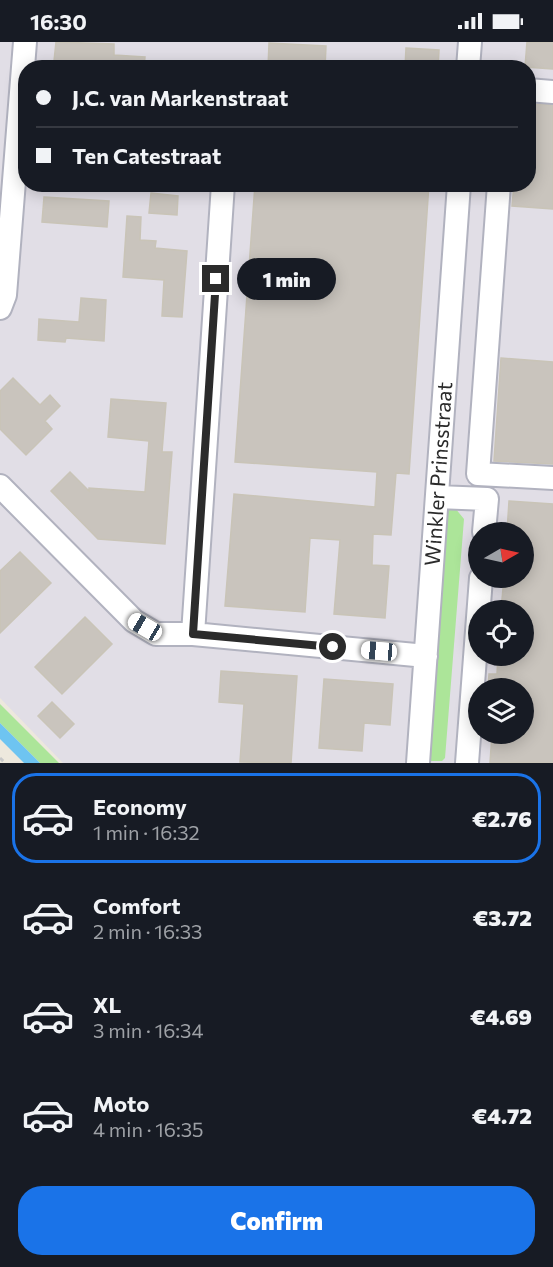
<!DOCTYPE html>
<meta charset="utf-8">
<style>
body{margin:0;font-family:Commissioner,sans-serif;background:#242831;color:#f1f3f6;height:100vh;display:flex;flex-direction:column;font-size:22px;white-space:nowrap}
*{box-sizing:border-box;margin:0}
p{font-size:20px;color:#9ea1a6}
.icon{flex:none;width:33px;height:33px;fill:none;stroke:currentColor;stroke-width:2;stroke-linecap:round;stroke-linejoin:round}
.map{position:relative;height:721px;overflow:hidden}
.sheet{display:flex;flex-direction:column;background:#171b24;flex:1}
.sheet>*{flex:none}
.banner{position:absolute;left:18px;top:18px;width:518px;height:132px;border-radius:24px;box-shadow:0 3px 15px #0003;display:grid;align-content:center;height:132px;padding:0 18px;background:#171b24}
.needle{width:39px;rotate:81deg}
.tools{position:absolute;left:468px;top:480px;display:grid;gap:12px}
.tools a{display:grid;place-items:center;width:66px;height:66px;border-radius:50%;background:#171b24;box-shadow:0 3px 15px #0003;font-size:30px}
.end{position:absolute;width:27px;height:27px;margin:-14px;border:8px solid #2b2b2b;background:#fff;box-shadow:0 0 0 3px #fff}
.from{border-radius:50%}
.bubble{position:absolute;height:42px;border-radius:21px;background:#171b24;box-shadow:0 3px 15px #0003;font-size:20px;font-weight:800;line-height:42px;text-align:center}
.car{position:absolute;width:18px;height:36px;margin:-18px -9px;border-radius:8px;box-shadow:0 0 4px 2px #0007;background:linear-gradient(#fff 24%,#345 0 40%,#fff 0 76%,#345 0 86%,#fff 0)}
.banner b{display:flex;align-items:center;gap:21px;height:57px;font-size:22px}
.banner b+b{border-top:2px solid #363941}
.banner i{width:15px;height:15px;background:#f1f3f6}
ul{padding:10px 0 0;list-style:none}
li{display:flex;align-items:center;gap:18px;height:90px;margin:0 12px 9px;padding:0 6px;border:3px solid transparent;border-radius:24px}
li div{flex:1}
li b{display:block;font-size:22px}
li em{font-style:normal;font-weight:800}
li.current{border-color:#1a73e8}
li>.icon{width:54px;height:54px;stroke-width:1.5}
.button{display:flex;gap:12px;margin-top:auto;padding:12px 18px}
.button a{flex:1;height:69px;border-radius:24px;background:#1a73e8;color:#fff;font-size:24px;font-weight:800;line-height:69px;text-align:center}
.status{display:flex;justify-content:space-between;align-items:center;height:42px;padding:0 30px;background:#171b24;direction:ltr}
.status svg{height:16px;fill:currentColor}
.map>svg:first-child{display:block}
.industrial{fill:#e1dee6;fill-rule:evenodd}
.green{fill:#ace599}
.water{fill:#6ec4f1}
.building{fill:#c9c4bd;stroke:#c9c4b7;stroke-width:1.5}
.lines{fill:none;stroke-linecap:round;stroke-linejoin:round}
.minor-casing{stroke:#b1b2bf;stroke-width:26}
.path{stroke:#c8c8c8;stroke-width:3;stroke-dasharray:4.5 3;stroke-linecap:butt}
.minor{stroke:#fff;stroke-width:22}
.route{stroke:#2b2b2b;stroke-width:8}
.labels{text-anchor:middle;stroke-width:4.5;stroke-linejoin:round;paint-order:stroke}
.street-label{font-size:21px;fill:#2b2b2b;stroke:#fff}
</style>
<div class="status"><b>16:30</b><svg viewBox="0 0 49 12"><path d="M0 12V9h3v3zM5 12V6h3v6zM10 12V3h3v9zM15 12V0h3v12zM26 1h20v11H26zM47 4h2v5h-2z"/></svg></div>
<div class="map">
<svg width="553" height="721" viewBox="0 0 553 721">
<rect width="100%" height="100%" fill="#ede8dd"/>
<path class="industrial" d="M0,0H553V721H63L0,656ZM26,26H528V142H26ZM478,490H524V536H478ZM478,568H524V614H478ZM478,646H524V692H478Z"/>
<path class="green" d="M449,465L455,466L464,477L445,716L442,719H428L444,468Z
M0,662L59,721H40L0,681Z"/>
<path class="water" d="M0,681L40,721H24L0,697Z"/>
<path class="building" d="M56,0L114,2V13L145,15L144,26H74V21L54,19Z
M527,0H553V27L525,25Z
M269,1L326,4L325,26H268Z
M406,6L439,8L438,26H405Z
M528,62L553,63V167L512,164L514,142H528Z
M255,142H429L409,432L396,431L391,493L373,492L372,523L389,524L385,576L334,572L340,498L310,496L305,570L225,564L234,452L375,465L377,430L235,420Z
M151,151L178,154L177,173L149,171Z
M44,155L109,159L107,185L42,180Z
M127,174L141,175L140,198L156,199L155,206L187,209L182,275L162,274L164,238L123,235Z
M81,256L106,258L104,299L66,296L65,300L38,298L39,277L79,280Z
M501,316L553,320V422L494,419Z
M13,336L40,363L50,353L60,364L45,379L52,387L26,413L0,387V349Z
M111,357L166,361L162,410H172L165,502L98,497L51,449L70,430L89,449V446L145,450L149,399L108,395Z
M509,459L553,462V721H490L492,692H524V646H488L489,632H497L498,614H524V568H501L504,536H524V490H507Z
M20,510L51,541L0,591V529Z
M85,575L112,602L62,652L35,625Z
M221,629L297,634L291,721L240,720L244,662L219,660Z
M324,637L393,642L390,683L364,681L362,709L319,706Z
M52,660L74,682L60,696L38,674Z"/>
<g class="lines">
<g class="minor-casing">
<path id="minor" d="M468,26L470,0
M528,48L553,50
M499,142L478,432L553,436
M0,266L5,253L25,0
M0,444L134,579L156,592H193L426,614
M437,455L487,457L484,490
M193,592L223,142
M418,721L459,142
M467,721L481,536"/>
</g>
<path class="path" d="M0,716L5,721"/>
<use href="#minor" class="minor"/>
</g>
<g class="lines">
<path class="route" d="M216,237L193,592L333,605"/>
</g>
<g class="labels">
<g class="street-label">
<text transform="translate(439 432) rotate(-86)" y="7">Winkler Prinsstraat</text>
</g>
</g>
</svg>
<div class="tools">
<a><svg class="needle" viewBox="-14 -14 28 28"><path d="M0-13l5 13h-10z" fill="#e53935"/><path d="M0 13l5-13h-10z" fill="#9ea1a6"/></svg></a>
<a><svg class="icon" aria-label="locate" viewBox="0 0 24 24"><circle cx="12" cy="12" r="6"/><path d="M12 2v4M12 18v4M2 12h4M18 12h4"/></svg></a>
<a><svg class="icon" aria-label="layers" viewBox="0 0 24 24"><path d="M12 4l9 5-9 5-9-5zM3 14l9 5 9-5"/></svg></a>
</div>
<i class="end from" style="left:333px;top:605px"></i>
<i class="end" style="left:216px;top:237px"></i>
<div class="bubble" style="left:237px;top:216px;width:99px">1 min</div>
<i class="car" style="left:145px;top:585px;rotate:300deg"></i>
<i class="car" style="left:379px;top:609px;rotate:275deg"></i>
<div class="banner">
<b><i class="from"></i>J.C. van Markenstraat</b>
<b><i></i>Ten Catestraat</b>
</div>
</div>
<section class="sheet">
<ul>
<li class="current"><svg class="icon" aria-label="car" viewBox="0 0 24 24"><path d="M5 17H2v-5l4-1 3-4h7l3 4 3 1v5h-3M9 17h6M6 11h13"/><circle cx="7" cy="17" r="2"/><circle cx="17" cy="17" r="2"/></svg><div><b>Economy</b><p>1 min · 16:32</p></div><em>€2.76</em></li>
<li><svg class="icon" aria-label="car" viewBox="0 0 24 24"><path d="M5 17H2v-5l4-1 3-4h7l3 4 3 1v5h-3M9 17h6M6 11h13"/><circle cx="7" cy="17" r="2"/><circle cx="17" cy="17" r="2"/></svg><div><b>Comfort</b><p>2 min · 16:33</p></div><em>€3.72</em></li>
<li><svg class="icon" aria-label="car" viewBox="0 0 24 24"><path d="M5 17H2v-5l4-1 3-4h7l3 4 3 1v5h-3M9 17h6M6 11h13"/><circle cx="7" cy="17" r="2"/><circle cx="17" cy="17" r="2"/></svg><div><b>XL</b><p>3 min · 16:34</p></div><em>€4.69</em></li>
<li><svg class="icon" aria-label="car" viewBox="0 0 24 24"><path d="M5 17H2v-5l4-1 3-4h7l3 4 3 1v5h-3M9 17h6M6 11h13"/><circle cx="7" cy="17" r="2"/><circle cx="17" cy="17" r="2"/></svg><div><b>Moto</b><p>4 min · 16:35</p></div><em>€4.72</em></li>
</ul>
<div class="button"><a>Confirm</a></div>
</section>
